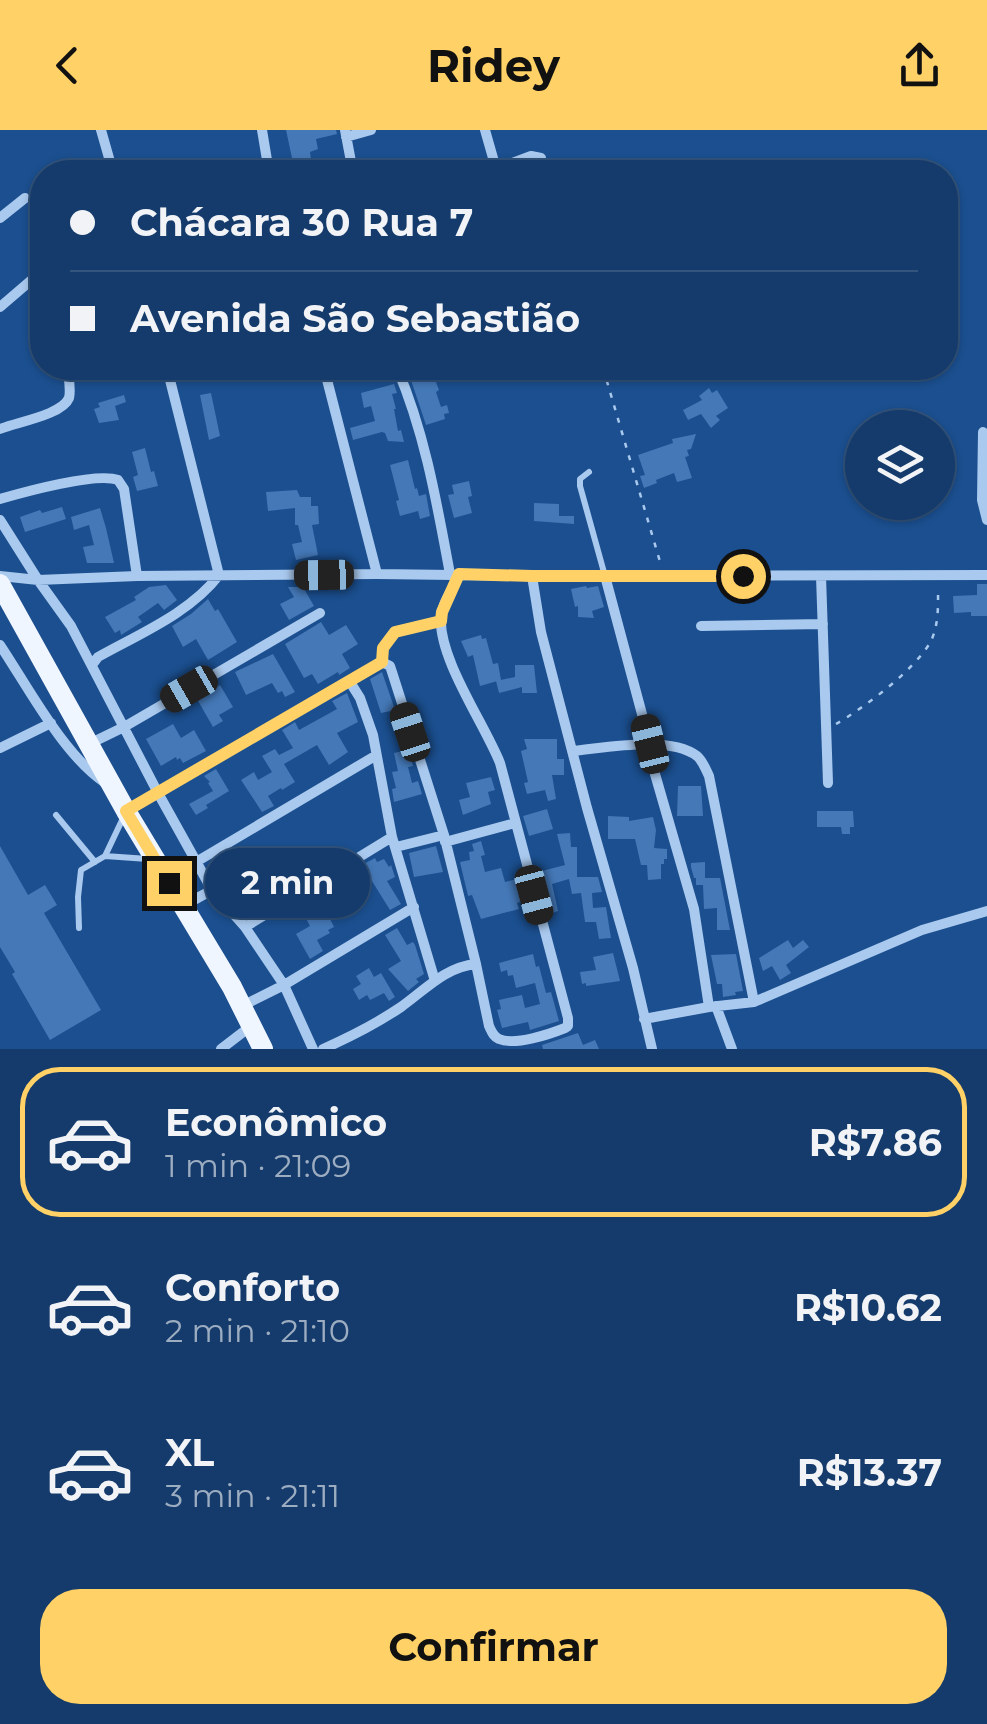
<!DOCTYPE html>
<html lang="pt">
<meta charset="utf-8">
<style>
body{margin:0;font-family:Montserrat,sans-serif;background:#1d4271;color:#f1f3f6;height:100vh;display:flex;flex-direction:column;font-size:38px;white-space:nowrap}
*{box-sizing:border-box;margin:0}
p{font-size:32px;color:#9dadc1}
.icon{flex:none;width:55px;height:55px;fill:none;stroke:currentColor;stroke-width:2;stroke-linecap:round;stroke-linejoin:round}
.map{position:relative;height:919px;overflow:hidden}
.drawer{display:flex;flex-direction:column;background:#143b6b;flex:1}
.drawer>*{flex:none}
.banner{position:absolute;left:30px;top:30px;width:928px;height:220px;border-radius:40px;box-shadow:0 2px 8px #0004,0 0 0 2px #33557e;display:grid;align-content:center;height:220px;padding:0 40px;background:#143b6b}
.tools{position:absolute;left:845px;top:280px;display:grid;gap:20px}
.tools a{display:grid;place-items:center;width:110px;height:110px;border-radius:50%;background:#143b6b;box-shadow:0 2px 8px #0004,0 0 0 2px #33557e;font-size:50px}
.end{position:absolute;width:45px;height:45px;margin:-22px;border:12px solid #ffd166;background:#111;box-shadow:0 0 0 5px #111}
.from{border-radius:50%}
.bubble{position:absolute;height:70px;border-radius:35px;background:#143b6b;box-shadow:0 2px 8px #0004,0 0 0 2px #33557e;font-size:32px;font-weight:700;line-height:70px;text-align:center}
.car{position:absolute;width:30px;height:60px;margin:-30px -15px;border-radius:12px;box-shadow:0 0 8px 2px #0007;background:linear-gradient(#222 24%,#8ab4d8 0 40%,#222 0 76%,#8ab4d8 0 86%,#222 0)}
.banner b{display:flex;align-items:center;gap:35px;height:95px;font-size:38px}
.banner b+b{border-top:2px solid #33557e}
.banner i{width:25px;height:25px;background:#f1f3f6}
ul{padding:18px 0 0;list-style:none}
li{display:flex;align-items:center;gap:30px;height:150px;margin:0 20px 15px;padding:0 20px;border:5px solid transparent;border-radius:40px}
li div{flex:1}
li b{display:block;font-size:38px}
li em{font-style:normal;font-weight:700}
li.active{border-color:#ffd166}
li>.icon{width:90px;height:90px;stroke-width:1.5}
.cta{display:flex;gap:20px;margin-top:auto;padding:20px 40px}
.cta a{flex:1;height:115px;border-radius:40px;background:#ffd166;color:#111;font-size:40px;font-weight:700;line-height:115px;text-align:center}
header{display:flex;justify-content:space-between;align-items:center;height:130px;padding:0 40px;background:#ffd166;color:#111;font-size:45px;font-weight:700}
.map>svg:first-child{display:block}
.building{fill:#4478b7}
.lines{fill:none;stroke-linecap:round;stroke-linejoin:round}
.path{stroke:#a9c9ee;stroke-width:2.5;stroke-dasharray:5 8;stroke-linecap:butt}
.service{stroke:#a9c9ee;stroke-width:6}
.minor{stroke:#a9c9ee;stroke-width:10}
.primary{stroke:#f0f6ff;stroke-width:20}
.route{stroke:#ffd166;stroke-width:12}
</style>
<header><svg class="icon" aria-label="back" viewBox="0 0 24 24"><path d="M15 5l-7 7 7 7"/></svg>Ridey<svg class="icon" aria-label="share" viewBox="0 0 24 24"><path d="M12 15V3M7 8l5-5 5 5M5 13v7h14v-7"/></svg></header>
<div class="map">
<svg width="987" height="919" viewBox="0 0 987 919">
<rect width="100%" height="100%" fill="#1b4f8f"/>
<path class="building" d="M286,0H336L337,4L316,9L318,19L310,22L312,37L300,39L297,28H292Z
M407,238H417L420,245L425,242L428,250L434,247L439,260L436,262L441,277L447,275L449,283L444,284L445,289L426,295Z
M394,254L397,263L392,264L396,279H394L398,301L401,300L404,312L388,311L385,303L382,302L353,310L350,298L375,291L371,276L364,278L361,263Z
M709,258L712,263L717,260L728,278L716,286L720,290L711,298L701,284L688,290L683,280L702,270L699,266Z
M211,263L220,306L209,310L200,265Z
M124,265L126,272L115,276L119,290L99,293L94,279L100,277L98,273Z
M696,304L691,319L687,320L689,326L685,327L692,348L677,352L674,343L656,350L657,353L644,358L640,346L645,345L638,325L673,313L672,309Z
M145,318L151,342L154,341L158,356L137,361L133,347L138,345L132,322Z
M408,330L415,359L417,358L419,366L426,364L430,386L420,389L418,381L400,386L396,371L399,370L390,335Z
M469,351L472,366L468,367L472,383L454,388L448,365L454,364L452,355Z
M297,360L300,367H311V376H318L319,394L312,395L318,425L296,430L292,414L302,412L298,395H295V378L268,381L266,362Z
M534,373L559,374V386H574V394L534,391Z
M62,377L66,389L25,402L20,387L40,380L42,383Z
M100,378L106,398L114,433H87L83,417L94,415L89,395L74,400L71,387Z
M977,454H987V486H971V482L954,483L953,466L977,465Z
M166,455L177,470L164,480L158,473L138,487L142,492L121,505L120,500L115,503L105,487L136,470L134,467L149,457Z
M586,456L587,458L598,456L604,477L592,481L594,488L578,487V476L575,477L571,459Z
M288,457H303L314,476L289,490L280,474L294,467Z
M208,469L215,481L218,479L237,512L208,530L196,509L183,517L172,496L191,484Z
M321,492L329,505L346,495L358,514L342,524L350,538L339,545L338,542L318,554L312,544L304,548L285,514Z
M481,505L482,509L486,508L493,534L498,533L501,550L480,556L473,525L468,527L461,511Z
M273,524L295,562L285,567L282,561L278,563L272,553L246,565L235,542Z
M515,535H534L537,563H522V557L499,563L496,551L515,547Z
M382,542L395,580L381,583L370,549Z
M220,555L233,577L219,585L223,591L213,597L197,569Z
M347,563L358,592L337,603L348,622L329,635L317,615L284,634L295,652L282,660L281,658L268,666L274,676L262,682L241,650L254,642L258,650L272,642L262,626L275,619L279,625L293,618L282,600L295,592L299,600L319,589L337,579L332,571Z
M173,594L181,608L194,600L206,621L183,633L180,628L177,630L176,627L161,636L146,609Z
M524,609H557V629H564V645H552L556,669L548,671L545,660L527,664L524,653L528,652L521,621L527,619Z
M408,620L413,636L408,637L412,653L418,651L422,664L394,672L392,659L396,658L392,642L398,641L394,623Z
M216,639L229,661L206,675L208,678L196,685L189,674L213,661L208,653L210,652L204,646Z
M491,647L495,660L488,662L491,674L463,685L459,670L470,667L466,653Z
M678,656H701L703,686H677Z
M547,679L553,699L529,706L523,686Z
M817,681H853L854,697H850V704H842L841,697H817Z
M608,686L629,687V691L653,687L656,700L654,718L667,719V729H664V734H661V749L648,750L647,735H641L635,709H608Z
M570,703L571,717H577V747H598L602,762L592,763L593,778L606,777L611,808L599,809L596,792H585L581,763L572,764L569,749L552,754L558,781L549,784L538,742L565,735L557,704Z
M481,711L485,725L481,726L485,742L501,738L505,752L521,748L525,761L520,764L522,771L517,773L519,779L481,789L472,765L468,766L460,732L470,730L469,722L474,721L472,714Z
M0,716L28,765L45,755L57,775L44,783L101,880L50,910L12,844L15,842L0,817Z
M436,716L443,742L414,747L409,723Z
M375,728L377,732L384,729L389,737L391,735L395,747L387,751L401,774L390,780L362,735Z
M705,732V748H720L730,800H717V778L704,779L703,755H696V748H694L691,737V733Z
M310,769L321,789L328,785L334,797L328,800L330,803L317,810L323,821L310,829L296,804L310,796L299,775Z
M397,798L407,815L413,812L415,815L424,844L416,849L419,852L408,861L388,839L401,831L385,805Z
M788,810L793,818L803,810L809,817L786,835L791,843L780,850L772,836L763,841L759,828Z
M613,823L620,851L586,856V853L582,854L580,842L596,840L593,827Z
M533,824L536,837L539,836L546,863L551,862L559,891L530,900L528,892L502,898L497,880L501,879L499,870L522,865L525,878L540,874L535,853L516,858L513,845L508,846L507,840L501,842L499,833Z
M736,824L743,861L735,862L736,865L723,867L722,854H717L711,825Z
M369,838L374,847L381,843L395,867L389,871L384,863L370,870L367,865L359,870L353,859L361,854L356,846Z
M578,903L583,915L595,910L599,919H543L542,915Z"/>
<g class="lines">
<path class="path" d="M603,238L661,435
M836,594C865,577 915,540 931,511C939,494 938,475 938,457"/>
<path class="service" d="M589,342L580,349V356L605,446
M56,685L95,732
M105,726L124,686
M79,798L78,767L81,740L105,726L148,729"/>
<path class="minor" d="M101,0L113,42
M262,0L269,42
M345,0L353,42
M485,0L497,42
M346,7L371,0
M496,39L531,26L541,28
M0,88L25,68
M0,177L42,141
M324,238L377,444
M397,238C425,303 437,374 450,444
M0,299C17,292 62,285 69,268C71,260 69,250 68,242
M983,302L982,370L987,390
M0,369C24,362 97,342 118,350L124,359L137,446
M0,390L38,450L71,496L158,663L212,760L245,797L284,855L313,919
M0,446L38,450L137,446L377,444L532,446L987,445
M532,446L541,502L587,678L633,838L652,919
M605,446L650,614L655,644L694,779L709,877
M821,446L828,653
M701,496L823,494
M0,515C28,557 63,624 104,652
M382,532L390,536L392,542L444,705L476,834L489,896C492,902 493,906 499,909C515,916 550,904 565,898L568,896V888L500,633C484,593 438,528 441,487C442,472 454,458 459,444
M382,532L383,518L395,502L441,491
M92,535L98,527C139,504 190,483 219,445L167,238
M350,552L360,568L373,605L392,707L435,851
M89,614L124,597L320,483
M0,618L51,593
M572,621C605,618 669,605 697,626C703,631 705,638 709,646L754,872
M126,681L382,532
M445,712L515,693
M396,717L444,705
M196,732L375,626
M183,776L212,760
M245,797L392,707
M242,876L284,855L414,777
M716,876L732,919
M644,889L709,877L754,872L922,800L987,781
M221,919L251,896
M323,919C350,907 376,894 401,877C425,860 445,837 476,834"/>
<path class="primary" d="M0,454L126,681L232,857L263,919"/>
</g>
<g class="lines">
<path class="route" d="M169,753L126,681L382,532L383,518L395,502L441,491L442,482L459,444L532,446H743"/>
</g>
</svg>
<div class="tools">
<a><svg class="icon" aria-label="layers" viewBox="0 0 24 24"><path d="M12 4l9 5-9 5-9-5zM3 14l9 5 9-5"/></svg></a>
</div>
<i class="end from" style="left:743px;top:446px"></i>
<i class="end" style="left:169px;top:753px"></i>
<div class="bubble" style="left:205px;top:718px;width:165px">2 min</div>
<i class="car" style="left:324px;top:445px;rotate:269deg"></i>
<i class="car" style="left:189px;top:559px;rotate:240deg"></i>
<i class="car" style="left:410px;top:602px;rotate:342deg"></i>
<i class="car" style="left:650px;top:614px;rotate:346deg"></i>
<i class="car" style="left:534px;top:765px;rotate:165deg"></i>
<div class="banner">
<b><i class="from"></i>Chácara 30 Rua 7</b>
<b><i></i>Avenida São Sebastião</b>
</div>
</div>
<section class="drawer">
<ul>
<li class="active"><svg class="icon" aria-label="car" viewBox="0 0 24 24"><path d="M5 17H2v-5l4-1 3-4h7l3 4 3 1v5h-3M9 17h6M6 11h13"/><circle cx="7" cy="17" r="2"/><circle cx="17" cy="17" r="2"/></svg><div><b>Econômico</b><p>1 min · 21:09</p></div><em>R$7.86</em></li>
<li><svg class="icon" aria-label="car" viewBox="0 0 24 24"><path d="M5 17H2v-5l4-1 3-4h7l3 4 3 1v5h-3M9 17h6M6 11h13"/><circle cx="7" cy="17" r="2"/><circle cx="17" cy="17" r="2"/></svg><div><b>Conforto</b><p>2 min · 21:10</p></div><em>R$10.62</em></li>
<li><svg class="icon" aria-label="car" viewBox="0 0 24 24"><path d="M5 17H2v-5l4-1 3-4h7l3 4 3 1v5h-3M9 17h6M6 11h13"/><circle cx="7" cy="17" r="2"/><circle cx="17" cy="17" r="2"/></svg><div><b>XL</b><p>3 min · 21:11</p></div><em>R$13.37</em></li>
</ul>
<div class="cta"><a>Confirmar</a></div>
</section>
